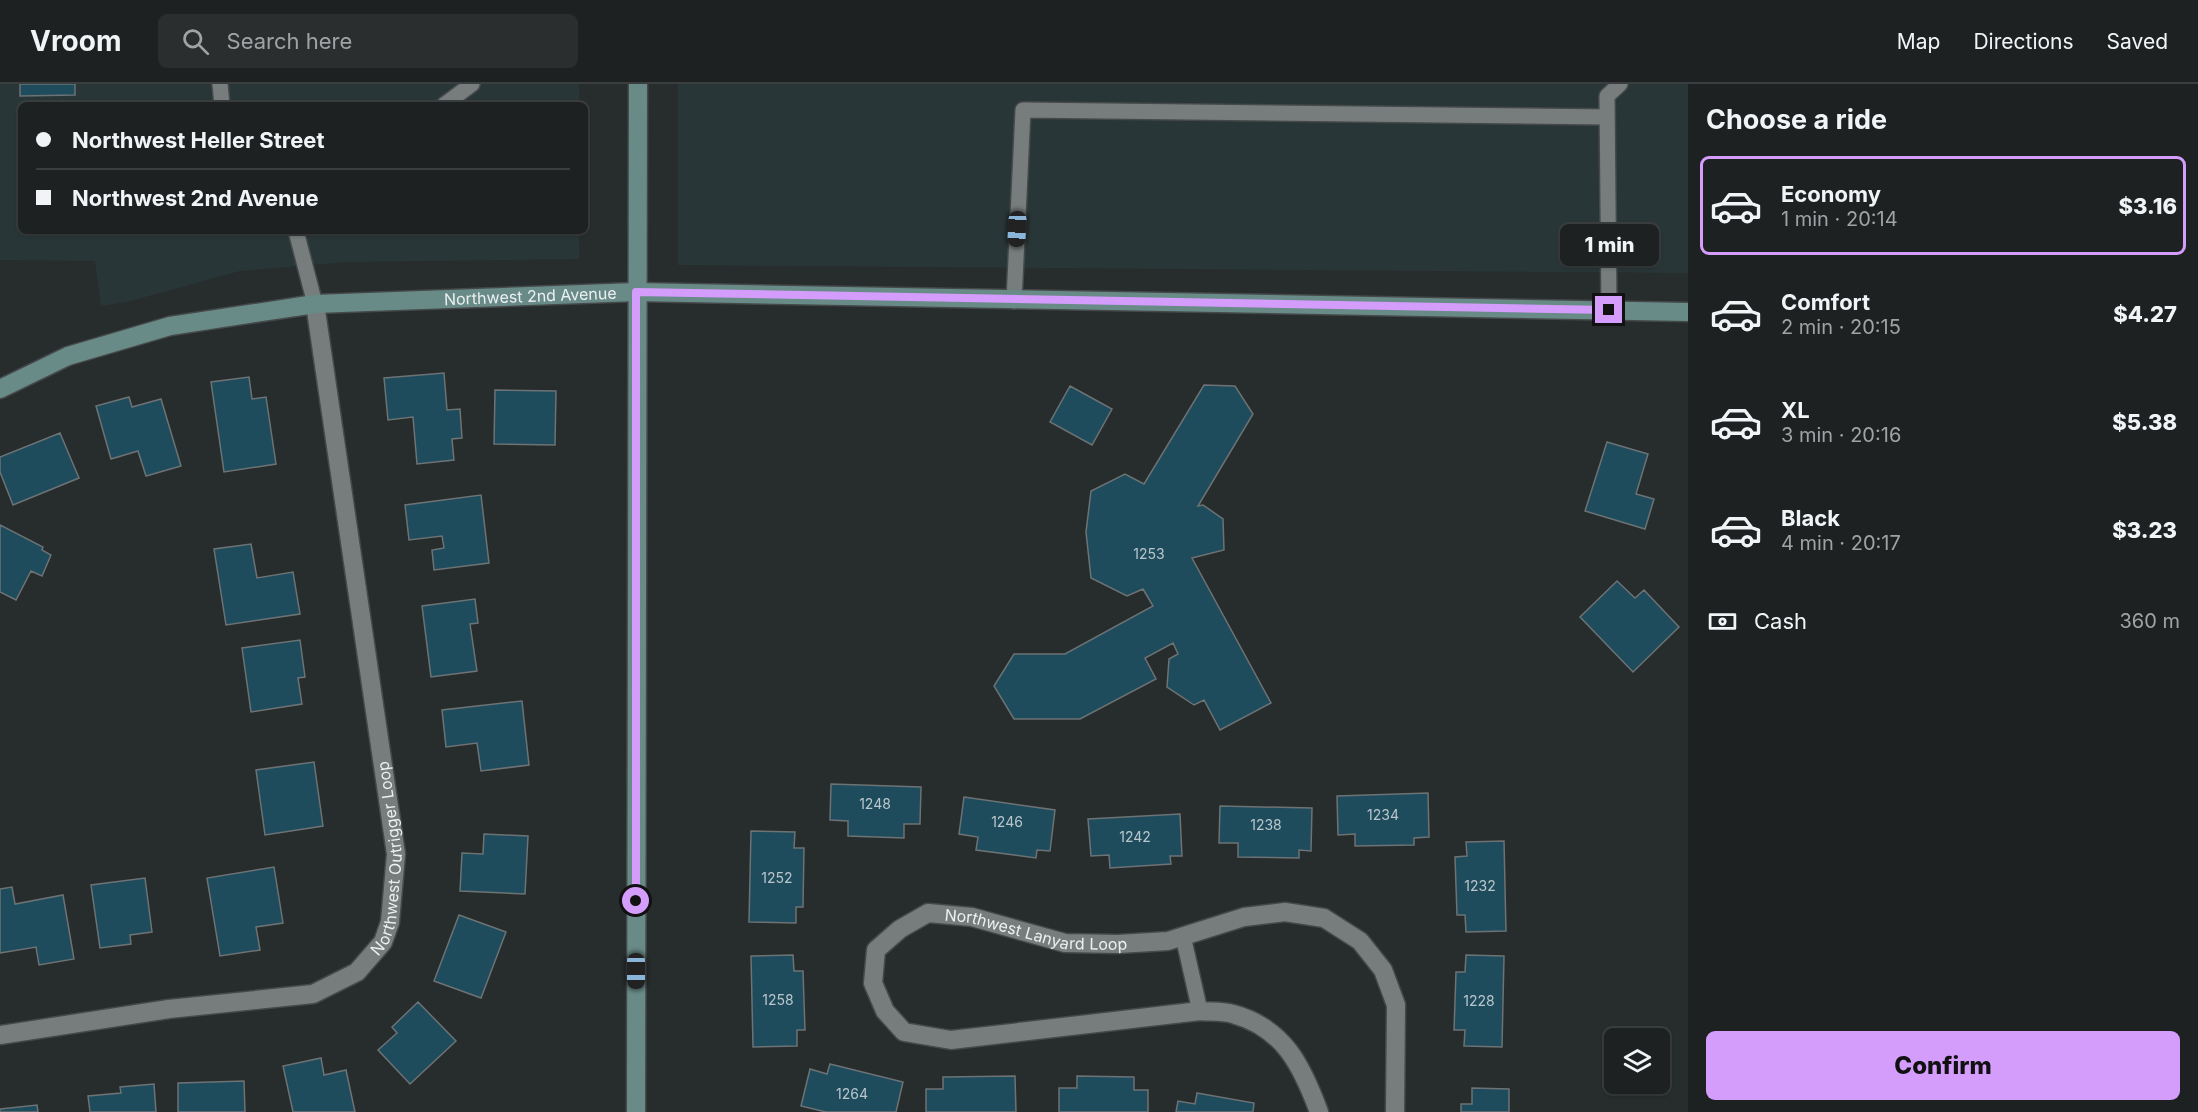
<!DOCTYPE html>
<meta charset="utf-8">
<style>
body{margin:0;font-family:Inter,sans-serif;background:#2a2e2e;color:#f1f3f6;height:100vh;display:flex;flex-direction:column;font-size:22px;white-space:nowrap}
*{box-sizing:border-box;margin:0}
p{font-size:20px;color:#a0a3a5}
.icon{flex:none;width:33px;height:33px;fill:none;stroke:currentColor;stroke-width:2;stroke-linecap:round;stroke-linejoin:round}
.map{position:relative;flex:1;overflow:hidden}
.panel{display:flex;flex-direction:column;background:#1d2121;width:510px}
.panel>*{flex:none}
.top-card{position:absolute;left:18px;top:18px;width:570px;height:132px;border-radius:9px;box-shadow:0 2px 4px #0004,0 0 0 2px #3b3e3f;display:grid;align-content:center;height:132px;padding:0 18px;background:#1d2121}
.tools{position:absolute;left:1604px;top:944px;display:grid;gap:12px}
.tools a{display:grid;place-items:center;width:66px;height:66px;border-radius:9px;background:#1d2121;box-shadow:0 2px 4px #0004,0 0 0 2px #3b3e3f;font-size:30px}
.end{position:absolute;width:27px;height:27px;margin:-14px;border:8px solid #d49cfb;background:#111;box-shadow:0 0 0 3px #111}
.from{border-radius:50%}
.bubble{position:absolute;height:42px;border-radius:9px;background:#1d2121;box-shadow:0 2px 4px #0004,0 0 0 2px #3b3e3f;font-size:20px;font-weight:800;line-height:42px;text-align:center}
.car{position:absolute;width:18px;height:36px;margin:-18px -9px;border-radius:8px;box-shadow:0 0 4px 2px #0007;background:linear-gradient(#222 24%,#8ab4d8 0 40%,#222 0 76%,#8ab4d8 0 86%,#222 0)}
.top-card b{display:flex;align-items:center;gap:21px;height:57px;font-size:22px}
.top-card b+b{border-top:2px solid #3b3e3f}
.top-card i{width:15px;height:15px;background:#f1f3f6}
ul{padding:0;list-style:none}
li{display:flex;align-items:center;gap:18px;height:99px;margin:0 12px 9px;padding:0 6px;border:3px solid transparent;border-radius:9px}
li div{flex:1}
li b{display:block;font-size:22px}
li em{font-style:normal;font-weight:800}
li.active{border-color:#d49cfb}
li>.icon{width:54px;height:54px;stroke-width:1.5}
h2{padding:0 18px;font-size:27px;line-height:72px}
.pay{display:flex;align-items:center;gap:15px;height:66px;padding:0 18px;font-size:22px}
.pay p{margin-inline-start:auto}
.action{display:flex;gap:12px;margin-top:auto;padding:12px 18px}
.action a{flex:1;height:69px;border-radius:9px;background:#d49cfb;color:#111;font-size:24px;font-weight:800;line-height:69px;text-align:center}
header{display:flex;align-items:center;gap:36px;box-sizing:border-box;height:84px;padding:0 30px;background:#1d2121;border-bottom:2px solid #3b3e3f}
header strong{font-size:28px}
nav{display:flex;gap:33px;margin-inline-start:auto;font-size:21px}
.search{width:420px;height:54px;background:#2a2e2e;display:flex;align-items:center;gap:15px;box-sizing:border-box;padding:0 21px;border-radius:9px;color:#a0a3a5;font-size:22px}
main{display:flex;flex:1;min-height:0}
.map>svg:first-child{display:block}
.built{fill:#293637}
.building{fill:#1f4c5d;stroke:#6d7274;stroke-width:1.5}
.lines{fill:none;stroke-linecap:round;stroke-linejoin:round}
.lane-casing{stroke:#45494a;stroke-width:18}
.street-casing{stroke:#45494a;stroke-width:21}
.secondary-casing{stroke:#45494a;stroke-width:21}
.lane{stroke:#777d7d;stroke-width:15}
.street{stroke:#777d7d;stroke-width:18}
.secondary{stroke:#688b88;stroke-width:18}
.route{stroke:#d49cfb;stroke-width:8}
.labels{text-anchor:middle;stroke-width:5;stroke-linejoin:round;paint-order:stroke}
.number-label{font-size:14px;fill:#b9c6cb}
.street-label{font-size:16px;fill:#eceff0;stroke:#272c2c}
</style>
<header>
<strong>Vroom</strong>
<div class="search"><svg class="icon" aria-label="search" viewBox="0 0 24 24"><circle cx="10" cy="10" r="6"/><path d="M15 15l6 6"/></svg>Search here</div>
<nav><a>Map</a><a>Directions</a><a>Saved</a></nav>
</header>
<main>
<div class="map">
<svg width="1688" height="1028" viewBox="0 0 1688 1028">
<rect width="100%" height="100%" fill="#272c2c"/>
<path class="built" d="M0,0H579V21H21V147H579V175L347,178L240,187L127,218L101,222L95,177L0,176Z
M678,0H1688V189L678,181Z"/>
<path class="building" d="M20,0H75V11L20,12Z
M444,289L447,326L460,325L462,354L452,355L454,376L417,380L413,333L388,336L384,294Z
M249,293L252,315L266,313L276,380L224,388L211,298Z
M1204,301L1235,302L1253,330L1198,422L1203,421L1223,435L1224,466L1192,474L1271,619L1220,646L1204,616L1194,621L1167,603L1169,575L1178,570L1173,559L1145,574L1156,595L1080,635H1014L994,602L1014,570H1065L1153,522L1143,505L1127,512L1091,494L1086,448L1091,407L1125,390L1144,400Z
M1070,302L1112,325L1092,361L1050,338Z
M495,306L556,307L555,361L494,360Z
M129,313L132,323L161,315L181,382L146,392L138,367L111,375L96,322Z
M60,349L79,394L13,421L0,388V373Z
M1607,358L1648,370L1636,410L1654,415L1645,445L1585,427Z
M481,411L489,479L434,486L432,466L444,464L442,452L409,456L405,421Z
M0,441L43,463L42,466L51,471L42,492L31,487L16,516L0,508Z
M251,460L257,494L293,488L300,530L226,541L214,465Z
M1617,497L1635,514L1644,506L1679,543L1633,588L1580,533Z
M475,515L478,539L470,540L477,587L431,593L422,522Z
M300,556L305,593L298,594L302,620L251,628L242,564Z
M522,617L529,681L481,687L477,659L446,663L442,626Z
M314,678L323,742L265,751L256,686Z
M831,700L921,703L920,740H904V754L848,752V737L830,736Z
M1428,709L1429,753L1414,754V761L1355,762V750L1338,751L1337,712Z
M964,713L1055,726L1050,767L1037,766L1036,774L976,766L978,753L959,750Z
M1220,722L1312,724L1311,767L1299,766V774L1238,773V759H1219Z
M1180,730L1182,772H1170L1171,780L1110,784L1109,771L1091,772L1088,735Z
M751,747L795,748L794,764H804L803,823H796V839L749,838Z
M484,750L528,752L525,810L460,807L462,769L483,770Z
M1504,757L1506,847L1466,848L1465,831H1457L1455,773L1467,772L1466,758Z
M274,783L283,839L256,843L260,866L220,872L207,794Z
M145,794L152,848L130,851L131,860L100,864L91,801Z
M12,803L15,820L63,811L74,875L39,881L36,863L0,869V805Z
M459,831L506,848L481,914L434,897Z
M793,871L794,887H803L805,946H797V962L753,963L751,872Z
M1466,871L1504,872L1502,963L1464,962L1465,946H1454L1456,888H1465Z
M418,918L456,957L410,1000L378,966L397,949L392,943Z
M321,974L324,991L346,986L355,1028H293L283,982Z
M830,980L903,998L896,1028H826L801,1022L810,985L827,990Z
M1015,992L1016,1028H926V1005H943V993Z
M1077,992L1134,993V1006H1148V1028H1059V1004H1077Z
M244,997L245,1028H178V999Z
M154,1000L156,1028H90L88,1012L121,1009L120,1003Z
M1472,1004L1509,1005V1028H1461V1020H1472Z
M1197,1009L1254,1019L1253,1028H1176L1178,1017L1195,1020Z
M37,1021L38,1028H0V1025Z"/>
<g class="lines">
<g class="lane-casing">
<path id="lane" d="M220,0L222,21
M444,21L472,0
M296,147L315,220
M1014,217L1023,26L1607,33
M1609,226L1607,12L1620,0
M1183,852L1200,927"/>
</g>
<g class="street-casing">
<g id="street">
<path id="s1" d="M0,951L169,925L313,910L357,888L383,858L390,838L396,770L315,220"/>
<path id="s2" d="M1319,1028C1302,982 1284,944 1233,930C1223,927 1210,928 1200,927L951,956L904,948L885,927L873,899L876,866L900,845L928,829L972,833L1065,859L1118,860L1168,857L1244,833L1285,828L1324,834L1360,857L1383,886L1396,921L1395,1028"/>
</g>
</g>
<g class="secondary-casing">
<g id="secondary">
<path id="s3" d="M0,305L68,272L170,242L315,220L636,208L1688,228"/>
<path d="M636,1028L638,0"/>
</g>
</g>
<use href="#lane" class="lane"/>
<use href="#street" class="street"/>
<use href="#secondary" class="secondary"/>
</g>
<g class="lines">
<path class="route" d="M636,817V208L1609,226"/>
</g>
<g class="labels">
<g class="number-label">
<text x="1149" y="475">1253</text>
<text x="875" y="725">1248</text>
<text x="1383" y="736">1234</text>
<text x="1007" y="743">1246</text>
<text x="1266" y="746">1238</text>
<text x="1135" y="758">1242</text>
<text x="777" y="799">1252</text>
<text x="1480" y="807">1232</text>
<text x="778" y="921">1258</text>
<text x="1479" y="922">1228</text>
<text x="852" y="1015">1264</text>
</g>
<g class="street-label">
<text dy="6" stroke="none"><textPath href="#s3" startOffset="544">Northwest 2nd Avenue</textPath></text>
<text dy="6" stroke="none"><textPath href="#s1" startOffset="489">Northwest Outrigger Loop</textPath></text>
<text dy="6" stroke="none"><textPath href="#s2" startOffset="734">Northwest Lanyard Loop</textPath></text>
</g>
</g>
</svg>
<div class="tools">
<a><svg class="icon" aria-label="layers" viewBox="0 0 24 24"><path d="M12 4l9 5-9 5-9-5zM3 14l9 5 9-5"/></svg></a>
</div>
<i class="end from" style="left:636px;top:817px"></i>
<i class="end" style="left:1609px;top:226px"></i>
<div class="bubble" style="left:1560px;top:140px;width:99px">1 min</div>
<i class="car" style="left:1017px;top:145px;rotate:183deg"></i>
<i class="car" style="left:636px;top:887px;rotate:180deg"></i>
<div class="top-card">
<b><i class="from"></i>Northwest Heller Street</b>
<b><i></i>Northwest 2nd Avenue</b>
</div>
</div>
<section class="panel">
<h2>Choose a ride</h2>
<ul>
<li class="active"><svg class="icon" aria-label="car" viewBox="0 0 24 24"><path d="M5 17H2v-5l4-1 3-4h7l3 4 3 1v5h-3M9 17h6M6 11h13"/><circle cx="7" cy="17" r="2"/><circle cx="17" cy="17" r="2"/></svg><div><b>Economy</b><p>1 min · 20:14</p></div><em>$3.16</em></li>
<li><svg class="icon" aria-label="car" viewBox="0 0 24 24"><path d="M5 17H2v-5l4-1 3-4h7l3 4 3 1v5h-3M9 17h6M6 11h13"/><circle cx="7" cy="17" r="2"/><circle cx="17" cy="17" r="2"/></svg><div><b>Comfort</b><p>2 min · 20:15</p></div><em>$4.27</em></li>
<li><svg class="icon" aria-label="car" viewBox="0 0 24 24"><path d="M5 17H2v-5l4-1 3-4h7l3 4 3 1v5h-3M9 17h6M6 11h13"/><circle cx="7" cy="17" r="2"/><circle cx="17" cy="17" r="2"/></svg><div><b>XL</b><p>3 min · 20:16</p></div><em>$5.38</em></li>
<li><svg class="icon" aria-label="car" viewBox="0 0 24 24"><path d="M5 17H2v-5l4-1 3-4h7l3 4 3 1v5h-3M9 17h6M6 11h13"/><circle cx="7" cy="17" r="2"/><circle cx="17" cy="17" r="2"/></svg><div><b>Black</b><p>4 min · 20:17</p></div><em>$3.23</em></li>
</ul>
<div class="pay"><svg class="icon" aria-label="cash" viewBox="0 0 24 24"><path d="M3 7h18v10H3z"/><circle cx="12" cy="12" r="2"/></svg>Cash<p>360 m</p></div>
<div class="action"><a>Confirm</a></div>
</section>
</main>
